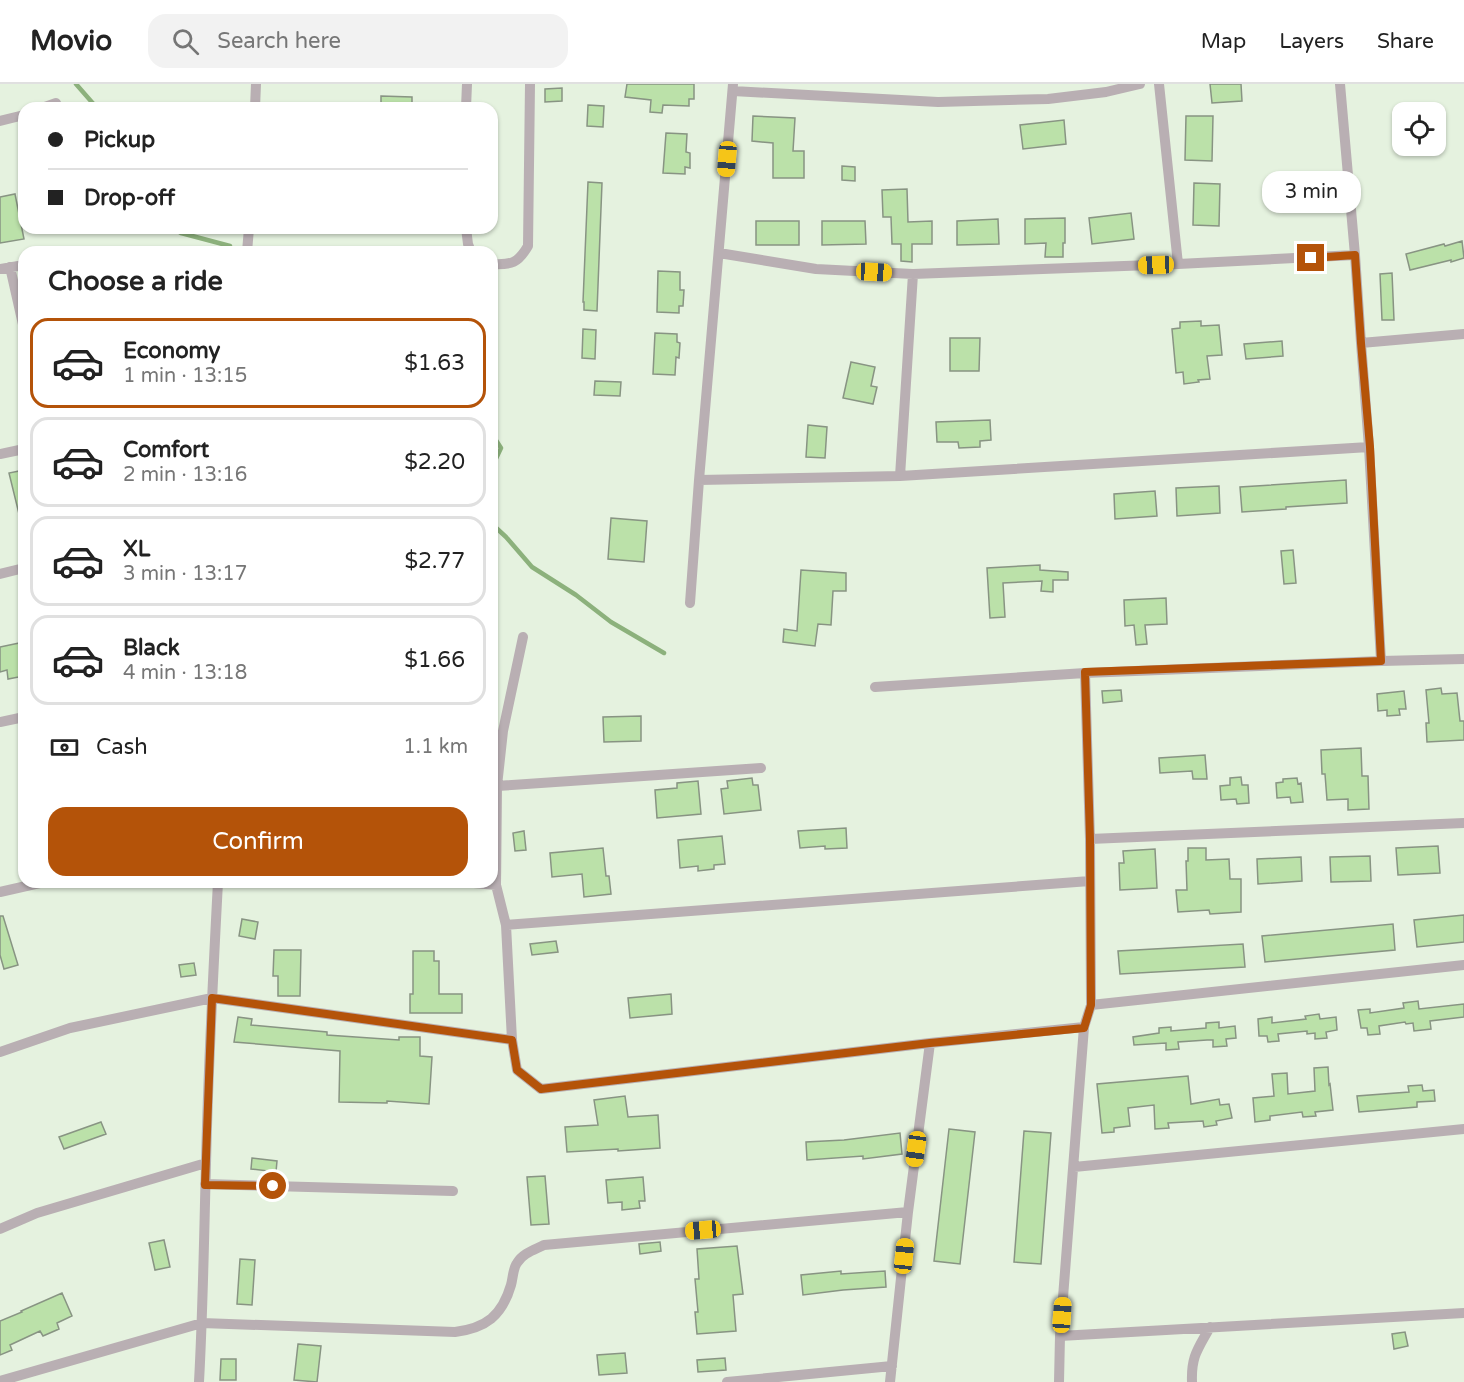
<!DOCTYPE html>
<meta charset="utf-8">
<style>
body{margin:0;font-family:"Varela Round",sans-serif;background:#f2f2f2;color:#222;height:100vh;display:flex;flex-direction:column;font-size:22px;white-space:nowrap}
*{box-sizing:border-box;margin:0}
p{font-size:20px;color:#767676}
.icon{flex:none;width:33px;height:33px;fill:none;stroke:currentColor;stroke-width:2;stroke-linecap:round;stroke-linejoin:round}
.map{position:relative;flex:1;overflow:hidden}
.side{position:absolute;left:18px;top:162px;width:480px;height:642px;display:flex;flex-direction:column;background:#fff;border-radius:18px;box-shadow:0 2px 4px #0004}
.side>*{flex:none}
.banner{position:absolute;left:18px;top:18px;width:480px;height:132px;border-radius:18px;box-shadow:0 2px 4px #0004;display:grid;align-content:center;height:132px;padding:0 30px;background:#fff}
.buttons{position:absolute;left:1392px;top:18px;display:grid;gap:12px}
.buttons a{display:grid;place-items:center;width:54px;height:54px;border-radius:12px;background:#fff;box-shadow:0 2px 4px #0004;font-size:30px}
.end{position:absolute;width:27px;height:27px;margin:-14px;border:8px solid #b45309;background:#fff;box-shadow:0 0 0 3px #fff}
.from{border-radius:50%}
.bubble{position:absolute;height:42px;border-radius:18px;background:#fff;box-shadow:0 2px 4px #0004;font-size:20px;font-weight:600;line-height:42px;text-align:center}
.car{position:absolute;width:18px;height:36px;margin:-18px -9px;border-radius:8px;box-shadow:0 0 4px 2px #0007;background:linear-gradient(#f5c518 24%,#345 0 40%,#f5c518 0 76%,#345 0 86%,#f5c518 0)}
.banner b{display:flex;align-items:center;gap:21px;height:57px;font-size:22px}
.banner b+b{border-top:2px solid #e0e0e0}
.banner i{width:15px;height:15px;background:#222}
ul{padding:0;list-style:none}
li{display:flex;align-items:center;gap:18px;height:90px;margin:0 12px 9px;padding:0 18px;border:3px solid #e0e0e0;border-radius:18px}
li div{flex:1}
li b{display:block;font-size:22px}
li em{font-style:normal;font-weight:600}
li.active{border-color:#b45309}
li>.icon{width:54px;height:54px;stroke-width:1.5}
h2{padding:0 30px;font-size:27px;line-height:72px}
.pay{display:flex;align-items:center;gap:15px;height:66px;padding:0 30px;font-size:22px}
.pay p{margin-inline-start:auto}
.action{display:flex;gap:12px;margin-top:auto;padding:12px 30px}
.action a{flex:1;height:69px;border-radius:18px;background:#b45309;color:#fff;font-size:24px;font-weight:600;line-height:69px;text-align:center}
header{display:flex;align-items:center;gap:36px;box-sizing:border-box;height:84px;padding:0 30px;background:#fff;border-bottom:2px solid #e0e0e0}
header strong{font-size:28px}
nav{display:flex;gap:33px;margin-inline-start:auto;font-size:21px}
.search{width:420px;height:54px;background:#f2f2f2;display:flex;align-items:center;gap:15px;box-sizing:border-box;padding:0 21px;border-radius:18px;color:#767676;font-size:22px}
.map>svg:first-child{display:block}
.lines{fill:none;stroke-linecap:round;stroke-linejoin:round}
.stream{stroke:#8cb17c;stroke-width:4.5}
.building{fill:#bbe1a9;stroke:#889483;stroke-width:1.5}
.street{stroke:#b9afb3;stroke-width:10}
.route{stroke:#b45309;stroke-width:8}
</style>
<header>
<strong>Movio</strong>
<div class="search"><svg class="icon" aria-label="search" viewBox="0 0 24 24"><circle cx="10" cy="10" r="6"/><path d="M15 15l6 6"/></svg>Search here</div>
<nav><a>Map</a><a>Layers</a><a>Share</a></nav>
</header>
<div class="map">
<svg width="1464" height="1298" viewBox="0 0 1464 1298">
<rect width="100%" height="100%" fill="#e5f2df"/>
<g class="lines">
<path class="stream" d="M76,0L97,24
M173,144L181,149L230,162
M492,350L501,364L492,383
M492,440L506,453L532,483L576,511L611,538L664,569"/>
</g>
<path class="building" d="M627,0H694V15H689V22L663,21L662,29L650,28L651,16L625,13Z
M1210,0H1241L1242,17L1212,19Z
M562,4V17L545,18V5Z
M381,12L412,13V24H381Z
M588,21L604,22L603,43L587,42Z
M753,32L795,34L793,67H804V94H773V59L752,57Z
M1186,32H1213L1212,77L1185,76Z
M1064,36L1066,60L1023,65L1020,41Z
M666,49L687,50L686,68L690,69V84L685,83V90L663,89Z
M842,82L855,83V97L842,96Z
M588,98L602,99L597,227L584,226V218H583Z
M1194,99L1220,100L1219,142L1193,141Z
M907,105L908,138L932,137V160H912V178L901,177V160H892L891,133H883L882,106Z
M15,110L24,155L0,159V113Z
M1131,129L1134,155L1092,160L1089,134Z
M1065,134V159H1063V173H1045L1046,159L1025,160V135Z
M998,135L999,160L957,161V137Z
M756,137H799V161H756Z
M822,137H865L866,160L822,161Z
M1462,157L1464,174L1451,178V176L1410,186L1406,170L1444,160L1445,162Z
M658,187L680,188V206H684L683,222H679V229L657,228Z
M1392,189L1394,236H1382L1380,190Z
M1201,237V242L1219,241L1222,271L1207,272L1210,295L1198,296L1199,298L1184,300L1183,288L1176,289L1172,245L1180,244V238Z
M583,245L596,246L595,275L582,274Z
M655,249L677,250V258L680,259L679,274L676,273L675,291L653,290Z
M950,254H980L979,287H950Z
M1282,257L1283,272L1246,275L1244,260Z
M851,278L875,283L871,302L877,303L873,320L843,314Z
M595,297L621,298L620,312L594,311Z
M990,336L991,356L980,357V363L959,364L958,358H937L936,338Z
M808,341L827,343L825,374L806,373Z
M24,386V433L20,434L9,389Z
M1346,396L1347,419L1286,423V425L1242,428L1240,403Z
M1219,402L1220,429L1177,432L1176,404Z
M1155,407L1157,432L1115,435L1114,410Z
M611,434L647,437L644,478L608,475Z
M1293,466L1296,499L1284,500L1281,467Z
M1040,481V486L1068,488V496H1053V508L1041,507L1042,497L1003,499L1005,533L990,534L987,484Z
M801,486L846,489V507H833L831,541L818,540L815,562L783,558L784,545L797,547Z
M1166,514L1167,540L1145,541L1147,560L1136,561L1134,541L1125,542L1124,516Z
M24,558V592L8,595L7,586L0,588V563Z
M1441,604L1442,610L1457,609L1460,637H1464V656L1427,658L1426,639H1429L1426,606Z
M1121,606L1122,617L1103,619L1102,607Z
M1404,607L1406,625H1399L1400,631L1387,632V626L1378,627L1377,610Z
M641,632V657L604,658L603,633Z
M1361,664L1362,692H1368L1369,725L1348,726V715L1327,716L1325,690H1322L1321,666Z
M1205,671L1207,695H1193L1192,687L1160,689L1159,674Z
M1241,693L1242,701H1248L1249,719L1237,720L1236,715L1221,716L1220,702L1230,701V694Z
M752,694L753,701H758L761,726L724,730L721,705L728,704L727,697Z
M1297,694L1298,700L1301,699L1303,718L1291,719L1290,713L1277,714L1276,699L1283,698V695Z
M698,697L701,730L657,734L655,706L677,704V699Z
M846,744L847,764L825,765V762L800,764L798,747Z
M524,747L526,766L515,767L513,749Z
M722,752L725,780L714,781V785L698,787V782L680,784L678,756Z
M1438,762L1440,789L1398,791L1396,764Z
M603,764L606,792H609L611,810L584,813L582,790L552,793L550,769Z
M1188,764H1206V776L1229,775L1230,795H1241V828L1210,830L1209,826L1178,828L1176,806H1187L1186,777H1188Z
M1155,765L1157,804L1120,806L1119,779H1124L1123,767Z
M1370,772L1371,797L1331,798L1330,773Z
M1301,773L1302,797L1258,800L1257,775Z
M1464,831V858L1417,863L1414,836Z
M0,832H3L18,881L4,885L0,871Z
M242,835L258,838L255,855L239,852Z
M1393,840L1395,866L1265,878L1262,852Z
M556,857L558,868L532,871L530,860Z
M1243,860L1245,883L1120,890L1118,867Z
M274,866H301L300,912H278V892H273Z
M413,867H434V877H439V910H462V929H410V910H413Z
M194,879L196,891L181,893L179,881Z
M671,910L672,930L630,934L628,914Z
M1418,917L1419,925L1464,920V933L1430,937L1431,945L1414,947L1413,939L1406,940L1405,938L1379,942L1380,950L1368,951L1367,944H1361L1358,926L1370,925V929L1404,924L1403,919Z
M1319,930L1320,935L1336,933L1337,946L1326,948L1327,954L1315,955V949L1307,950V947L1278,950L1279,957L1268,958L1267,952H1259L1258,935L1272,933V939L1306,935L1305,932Z
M238,933L252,935L251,941L327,948V951L399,956V953H420V972L432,973L429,1020L387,1017V1019L339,1018L340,967L234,958Z
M1219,938V944L1235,942L1236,954L1226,955L1227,962L1213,963V956H1207L1178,958L1179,965L1166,966V959L1134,961L1133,953L1159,949V944L1171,943V947L1206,944V939Z
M1328,983L1329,1001L1330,1000L1333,1026L1315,1028L1316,1032L1303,1033L1302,1028L1270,1032V1036L1255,1038L1253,1014L1274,1012L1272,990L1287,989L1288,1010L1315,1007L1314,984Z
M1188,992L1191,1020L1219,1015L1220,1021L1229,1020L1232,1034L1216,1037L1217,1041L1204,1043L1203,1037L1168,1039L1169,1044L1155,1045L1154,1021L1128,1024L1130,1042L1114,1044V1048L1102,1049L1097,1000Z
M1422,1001L1423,1007L1434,1006L1435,1017L1417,1018V1023L1359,1028L1357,1012L1409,1008L1408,1002Z
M625,1012L628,1033L658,1031L660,1064L618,1067V1065L567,1068L565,1043L598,1041L594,1016Z
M101,1038L106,1050L64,1065L59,1053Z
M949,1045L975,1048L960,1180L934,1177Z
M1024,1047L1051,1049L1041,1180L1014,1178Z
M900,1049L902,1070L863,1075V1072L807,1076L806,1058L844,1056Z
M252,1074L277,1077L276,1088L251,1085Z
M545,1092L549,1140L531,1141L527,1093Z
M643,1093L645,1117H639L640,1124L622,1126V1118L608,1119L606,1096Z
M164,1156L170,1183L155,1186L149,1159Z
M660,1158L661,1167L640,1170L639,1160Z
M737,1162L743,1210L733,1211L736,1247L697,1250L695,1228H698L695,1195H699L697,1165Z
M240,1175L255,1176L252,1221L237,1220Z
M841,1187V1190L885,1187L886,1203L843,1206L803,1211L801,1191Z
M62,1209L72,1232L57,1239L59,1245L43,1252L40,1247L10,1261L12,1266L0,1271V1237L22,1228L21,1227Z
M1405,1248L1408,1262L1394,1265L1392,1250Z
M298,1260L321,1262L317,1298L294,1296Z
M625,1269L627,1289L599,1291L597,1271Z
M725,1274L726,1286L698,1288L697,1276Z
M221,1275H236V1296H220Z"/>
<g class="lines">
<path class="street" d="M1159,0L1178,180
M1340,0L1355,171L1361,259L1369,363L1381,577
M733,7L938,18L1048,15L1106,8L1140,0
M42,24L56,19
M255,24L256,0
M466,24L467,0
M0,37L24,31
M466,144L468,160L471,168
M247,168L249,144
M719,169L816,185L913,190L1178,180L1355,171
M492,180C512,181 518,179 528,162L530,0
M10,183L24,245
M0,185L24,181
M1361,259L1464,250
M0,370L24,365
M900,392L913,190
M699,396L900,392L1369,363
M0,490L24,484
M690,519L699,396L733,0
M523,553L503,647L497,702L496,801L506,841L512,956L517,986L541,1005L930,959L1084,943
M875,603L1085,589L1381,577L1464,575
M0,638L24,633
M497,702L761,684
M1090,755L1464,739
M463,798L496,801
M0,808L44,798
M506,841L1090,797
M1091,921L1464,881
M0,968L70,944L212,914L512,956
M1074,1083L1464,1045
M205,1100L453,1107
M0,1145L37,1129L206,1079
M1060,1252L1464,1229
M0,1297L202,1239L455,1248C486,1244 502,1232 511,1201C513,1194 513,1184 517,1179C523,1169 534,1166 544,1161L908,1128
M199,1298C203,1225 204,1153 206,1080C208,986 213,892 218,798
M727,1298L892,1282
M890,1298L908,1128L930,959
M1059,1298L1060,1252L1084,943L1091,921L1090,755L1085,589
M1192,1298C1191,1272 1198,1265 1210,1243"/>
</g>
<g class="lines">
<path class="route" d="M273,1102L205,1101L212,914L512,956L517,986L541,1005L930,959L1084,944L1091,921L1090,755L1085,588L1381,577L1370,363L1361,259L1355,171L1311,174"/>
</g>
</svg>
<div class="buttons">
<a><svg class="icon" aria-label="locate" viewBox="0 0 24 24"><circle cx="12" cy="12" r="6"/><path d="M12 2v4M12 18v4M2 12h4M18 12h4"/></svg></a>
</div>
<i class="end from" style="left:273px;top:1102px"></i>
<i class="end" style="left:1311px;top:174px"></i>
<div class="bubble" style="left:1262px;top:87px;width:99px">3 min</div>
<i class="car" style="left:727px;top:75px;rotate:185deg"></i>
<i class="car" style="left:1156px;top:181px;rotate:268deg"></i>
<i class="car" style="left:874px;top:188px;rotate:93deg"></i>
<i class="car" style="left:916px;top:1065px;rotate:188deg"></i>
<i class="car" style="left:703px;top:1146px;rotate:265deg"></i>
<i class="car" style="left:904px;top:1172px;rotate:6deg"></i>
<i class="car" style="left:1062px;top:1231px;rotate:4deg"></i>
<div class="banner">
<b><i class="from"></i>Pickup</b>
<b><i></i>Drop-off</b>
</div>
<section class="side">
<h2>Choose a ride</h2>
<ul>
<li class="active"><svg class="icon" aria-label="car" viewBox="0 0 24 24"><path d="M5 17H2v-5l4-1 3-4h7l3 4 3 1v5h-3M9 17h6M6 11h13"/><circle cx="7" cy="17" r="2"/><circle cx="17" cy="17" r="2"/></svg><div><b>Economy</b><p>1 min · 13:15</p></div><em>$1.63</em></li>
<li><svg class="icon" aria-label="car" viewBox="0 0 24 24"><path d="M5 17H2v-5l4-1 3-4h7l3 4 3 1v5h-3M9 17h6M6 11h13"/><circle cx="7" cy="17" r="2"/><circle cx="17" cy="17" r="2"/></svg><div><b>Comfort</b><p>2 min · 13:16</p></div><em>$2.20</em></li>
<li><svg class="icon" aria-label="car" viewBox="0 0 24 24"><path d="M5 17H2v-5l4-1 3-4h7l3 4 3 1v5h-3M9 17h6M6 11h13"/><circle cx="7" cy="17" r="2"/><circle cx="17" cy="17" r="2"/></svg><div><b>XL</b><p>3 min · 13:17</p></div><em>$2.77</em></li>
<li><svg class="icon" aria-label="car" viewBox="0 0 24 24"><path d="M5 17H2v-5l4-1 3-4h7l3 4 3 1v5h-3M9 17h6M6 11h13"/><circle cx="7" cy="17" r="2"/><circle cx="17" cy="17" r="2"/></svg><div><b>Black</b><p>4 min · 13:18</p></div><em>$1.66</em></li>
</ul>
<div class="pay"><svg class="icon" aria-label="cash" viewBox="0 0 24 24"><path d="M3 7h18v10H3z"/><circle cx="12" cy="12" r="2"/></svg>Cash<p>1.1 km</p></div>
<div class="action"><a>Confirm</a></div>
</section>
</div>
